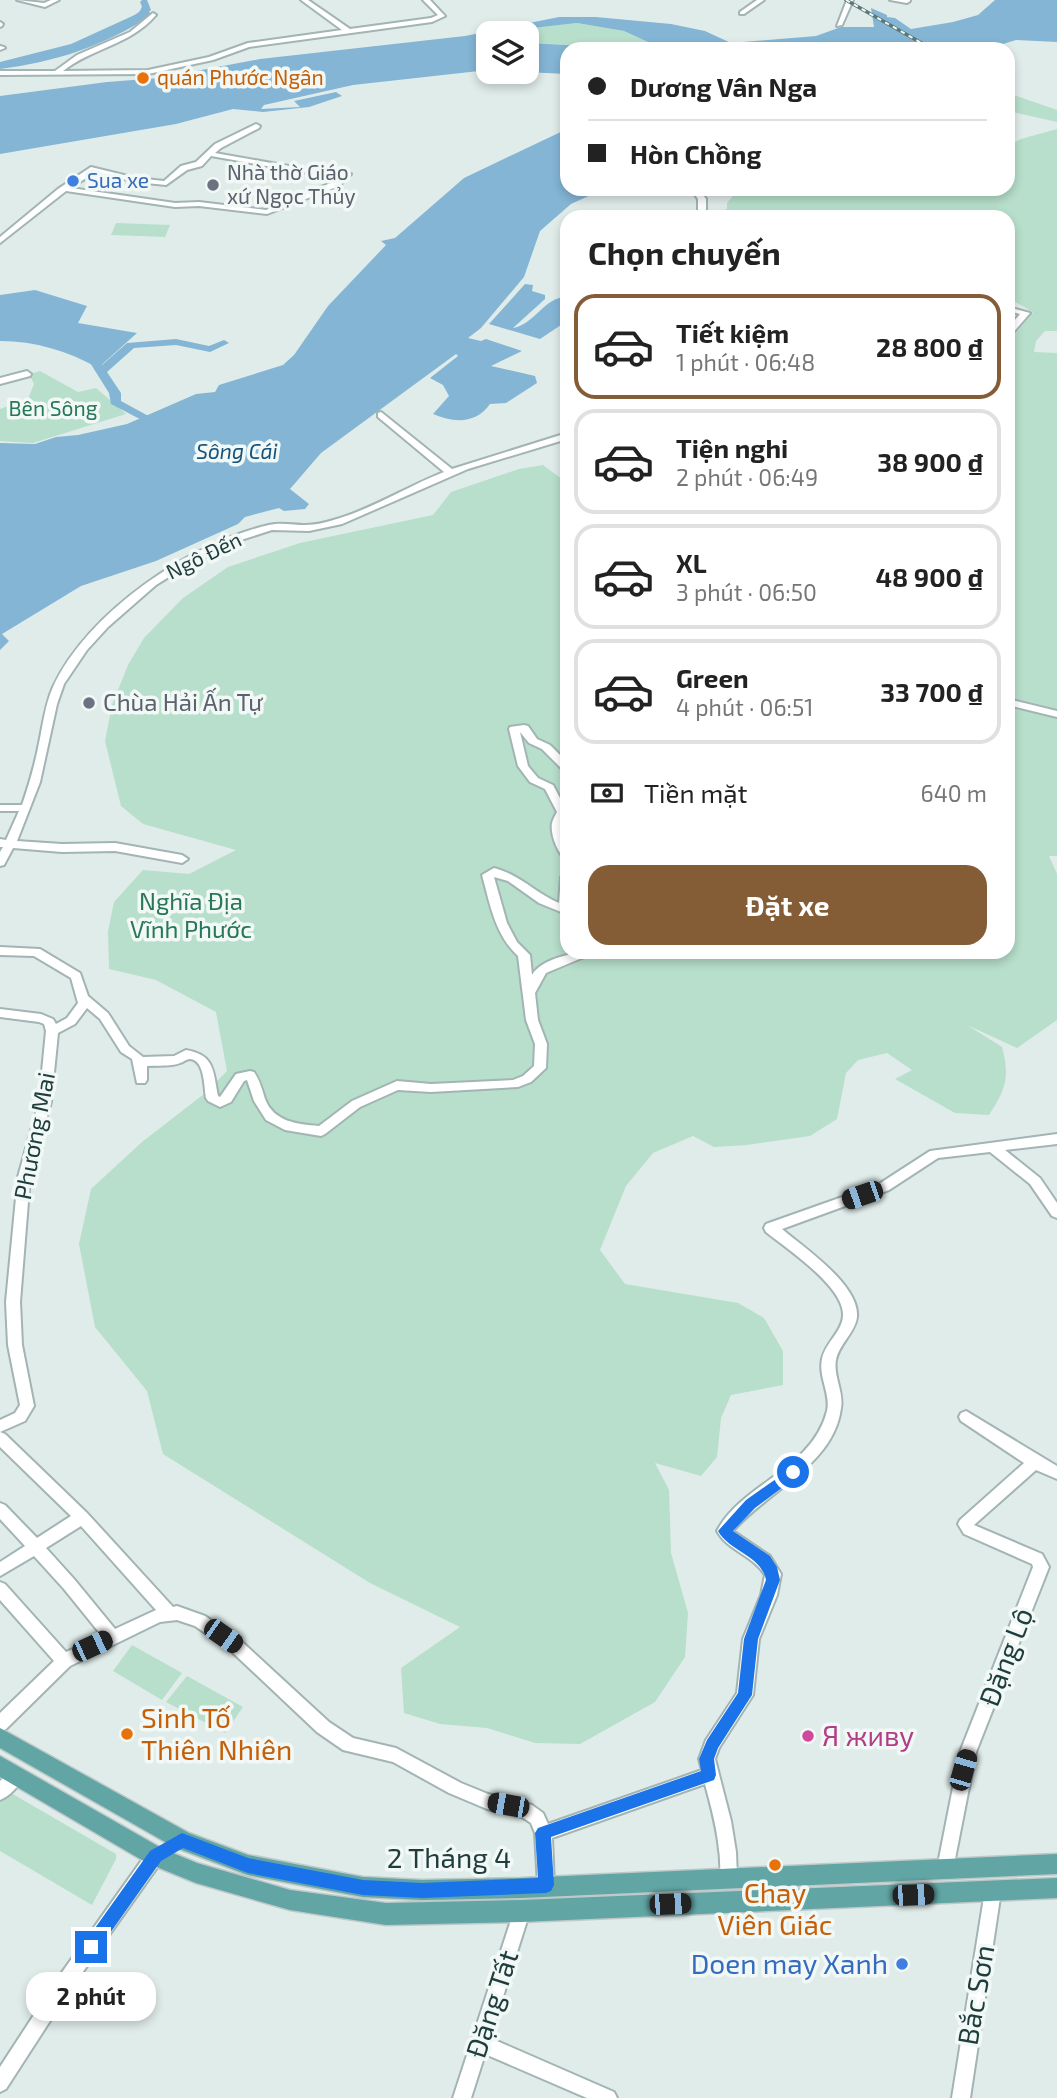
<!DOCTYPE html>
<html lang="vi">
<meta charset="utf-8">
<style>
body{margin:0;font-family:"Exo 2",sans-serif;background:#f2f2f2;color:#222;height:100vh;display:flex;flex-direction:column;font-size:26px;white-space:nowrap}
*{box-sizing:border-box;margin:0}
p{font-size:23px;color:#767676}
.icon{flex:none;width:38px;height:38px;fill:none;stroke:currentColor;stroke-width:2;stroke-linecap:round;stroke-linejoin:round}
.map{position:relative;flex:1;overflow:hidden}
.panel{position:absolute;left:560px;top:210px;width:455px;height:749px;display:flex;flex-direction:column;background:#fff;border-radius:21px;box-shadow:0 4px 10px #0003}
.panel>*{flex:none}
.guide{position:absolute;left:560px;top:42px;width:455px;height:154px;border-radius:21px;box-shadow:0 4px 10px #0003;display:grid;align-content:center;height:154px;padding:0 28px;background:#fff}
.controls{position:absolute;left:476px;top:21px;display:grid;gap:14px}
.controls a{display:grid;place-items:center;width:63px;height:63px;border-radius:14px;background:#fff;box-shadow:0 4px 10px #0003;font-size:35px}
.end{position:absolute;width:32px;height:32px;margin:-16px;border:9px solid #1a73e8;background:#fff;box-shadow:0 0 0 4px #fff}
.from{border-radius:50%}
.bubble{position:absolute;height:49px;border-radius:21px;background:#fff;box-shadow:0 4px 10px #0003;font-size:23px;font-weight:700;line-height:49px;text-align:center}
.car{position:absolute;width:21px;height:42px;margin:-21px -10px;border-radius:9px;box-shadow:0 0 5px 2px #0007;background:linear-gradient(#222 24%,#8ab4d8 0 40%,#222 0 76%,#8ab4d8 0 86%,#222 0)}
.guide b{display:flex;align-items:center;gap:24px;height:66px;font-size:26px}
.guide b+b{border-top:2px solid #e0e0e0}
.guide i{width:18px;height:18px;background:#222}
ul{padding:0;list-style:none}
li{display:flex;align-items:center;gap:21px;height:105px;margin:0 14px 10px;padding:0 14px;border:4px solid #e0e0e0;border-radius:21px}
li div{flex:1}
li b{display:block;font-size:26px}
li em{font-style:normal;font-weight:700}
li.active{border-color:#845c36}
li>.icon{width:63px;height:63px;stroke-width:1.5}
h2{padding:0 28px;font-size:32px;line-height:84px}
.pay{display:flex;align-items:center;gap:18px;height:77px;padding:0 28px;font-size:26px}
.pay p{margin-inline-start:auto}
.action{display:flex;gap:14px;margin-top:auto;padding:14px 28px}
.action a{flex:1;height:80px;border-radius:21px;background:#845c36;color:#fff;font-size:28px;font-weight:700;line-height:80px;text-align:center}
.map>svg:first-child{display:block}
.green{fill:#b7dfcb}
.water{fill:#84b5d5}
.lines{fill:none;stroke-linecap:round;stroke-linejoin:round}
.river{fill:#84b5d5;fill-rule:evenodd}
.minor-casing{stroke:#a2b4b3;stroke-width:4}
.major-casing{stroke:#c0c9c9;stroke-width:3}
.minor{fill:#fff;fill-rule:evenodd}
.major{fill:#61a5a4;fill-rule:evenodd}
.rail-casing{stroke:#5a7978;stroke-width:3.5}
.rail{stroke:#f1f8f6;stroke-width:2;stroke-dasharray:4.5;stroke-linecap:butt}
.route{fill:#1a73e8}
.food-dot{fill:#e8710a;stroke:#f1f8f6;stroke-width:2.5}
.shop-dot{fill:#3f7fe0;stroke:#f1f8f6;stroke-width:2.5}
.worship-dot{fill:#6b7280;stroke:#f1f8f6;stroke-width:2.5}
.hotel-dot{fill:#d1479c;stroke:#f1f8f6;stroke-width:2.5}
.labels{text-anchor:middle;stroke-width:7;stroke-linejoin:round;paint-order:stroke}
.far-food-label{font-size:21px;fill:#c56008;stroke:#f1f8f6;text-anchor:start}
.far-worship-label{font-size:21px;fill:#5b616d;stroke:#f1f8f6;text-anchor:start}
.far-shop-label{font-size:21px;fill:#366cbe;stroke:#f1f8f6;text-anchor:start}
.far-park-label{font-size:21px;fill:#277759;stroke:#f1f8f6}
.far-water-label{font-size:21px;font-style:italic;fill:#16537d;stroke:#f1f8f6}
.far-street-label{font-size:21px;fill:#1f3d3d;stroke:#f1f8f6}
.worship-label{font-size:24px;fill:#5b616d;stroke:#f1f8f6;text-anchor:start}
.park-label{font-size:24px;fill:#277759;stroke:#f1f8f6}
.street-label{font-size:24px;fill:#1f3d3d;stroke:#f1f8f6}
.near-street-label{font-size:28px;fill:#1f3d3d;stroke:#f1f8f6}
.near-food-label{font-size:28px;fill:#c56008;stroke:#f1f8f6;text-anchor:start}
.near-hotel-label{font-size:28px;fill:#b23c85;stroke:#f1f8f6;text-anchor:start}
.near-shop-label{font-size:28px;fill:#366cbe;stroke:#f1f8f6;text-anchor:end}
</style>
<div class="map">
<svg width="1057" height="2098" viewBox="0 0 1057 2098">
<rect width="100%" height="100%" fill="#e0ecea"/>
<path class="green" d="M577,23L624,31L648,42L647,45L606,47L527,43V33H513L533,28Z
M1008,93L1057,110V122L1008,111Z
M1057,129V331H1045L1036,341L1034,352L1057,353V856H1049L1057,874V1020L1017,1048L967,1025L1002,1047C1010,1077 1006,1089 989,1115L955,1113L895,1079L912,1070L887,1053L858,1060L846,1073L837,1119L810,1136L747,1145L714,1147L693,1136L653,1153L626,1186L600,1250L625,1284L738,1303L764,1318L783,1351V1385L731,1395L721,1418L717,1457L701,1476L655,1463L669,1490L671,1553L688,1613L685,1657L655,1702L580,1744L535,1743L487,1728L440,1724L404,1713L401,1668L460,1627L370,1583L163,1454L147,1391L95,1327L79,1244L91,1189L142,1142L204,1094L227,1071L216,1012L156,980L109,969L108,931L114,902L143,870L189,874L236,850L143,824L121,806L105,741L112,705L128,665L144,638L183,598L228,567L300,543L433,515L451,492L519,469L543,465L567,483V952H1008V343L1033,312L1008,298V217L712,215L727,209V203L733,196L731,189H1008L1009,145L1021,139Z
M116,223L170,225L165,237L111,235Z
M40,371L78,392L96,388L126,414L33,443L0,441V409L28,399L34,384L29,374Z
M132,1645L182,1673L162,1700L113,1671Z
M187,1676L243,1707L225,1733L166,1702Z
M11,1793L116,1854V1859L92,1905L0,1851V1802Z"/>
<path class="water" d="M995,0H1057V42L1016,40L987,49H567V74L524,72H527V43L606,47L647,45L648,42L624,31L577,23L533,28L513,33H488V70L353,85L264,105L261,109L300,107L294,101L336,92L342,96L309,107L263,112L233,109L176,124L0,154V96L107,82L159,78L260,59L465,36L559,17H596L671,24L705,31L731,43L816,36L841,27H874L871,8L887,15V17L895,18L911,29L953,22L978,15Z
M144,2L151,15C105,46 55,62 0,69V62L71,44L139,13Z
M567,129V189H604L571,204L540,231L524,277L481,328L468,338L481,341L486,339L522,351L491,366L535,376L537,383L506,403L490,404C476,424 454,423 433,414L449,396L443,385L430,378L458,356L456,354L321,453L290,489L309,504L305,509L284,511L279,508L245,517L238,524L156,561L81,586L2,634L9,641L0,650V443L35,444L56,437L78,435L127,424L196,394L215,392L219,385L283,365L294,355L328,306L386,245L381,241L395,238L464,178Z
M525,284L533,285L532,291L545,295V299L513,328C534,325 545,296 567,297V321L540,339L489,324Z
M35,290L87,306L78,323L137,333L98,368C68,351 35,341 0,341V295Z"/>
<g class="lines">
<path class="river" d="M142,0H147L151,10L134,24H128V20L143,9L140,2Z
M176,339L209,346L224,340L229,343L210,352L176,345L134,348L107,372L121,393V401L163,424L165,426L159,429L111,404L109,393L82,350L91,348L102,365L127,343Z"/>
<g class="minor-casing">
<path id="minor" d="M17,0L44,3L51,0H59L45,7Z
M301,0H308L350,29L431,18L438,15L423,0H430L445,16L432,22L249,47L213,60L148,74L0,75V71H55L77,55L130,32L153,13L156,15L155,16C130,45 92,48 63,71L148,70L209,57L248,43L342,30Z
M757,0H764L744,14H740V12Z
M847,0H853L842,25L837,26Z
M890,0H910V1L907,3Z
M0,22L3,24L2,26L0,27Z
M0,46L4,47L5,48L0,50Z
M256,124L260,126L259,128L221,148L215,153L300,168L347,172L351,174L339,186L267,214L199,206L175,207L66,191L0,243V237L58,189L91,167L136,178L164,181L181,166L196,162L215,144ZM211,156L300,172L341,176L333,182L266,210L199,202L175,203L71,188L95,172L136,182L166,185L187,170L202,166Z
M691,189H699L706,199V217H698V199Z
M1008,307L1030,313L1011,335H1008V328L1020,314L1008,311Z
M27,371L31,374L30,376L0,384V378Z
M381,412L452,469L567,433V439L468,469L342,524L309,531L272,530L241,540L183,568L156,585L108,627L87,650L64,684L57,704L40,782L17,841L62,844L115,843L182,855L188,859L182,863L115,851L62,852L13,848L4,865L0,866V852L3,847H0V839L6,840L19,811H0V805H22C29,785 35,764 39,743C43,724 45,705 53,687C88,612 190,543 269,525C281,522 293,525 306,525C316,525 327,522 337,519C374,508 408,486 444,472L378,417V413Z
M1008,699L1057,711V717L1008,705Z
M524,725L528,726L537,739L550,745L567,762V771L563,770L542,749L529,743L520,732L528,766L538,778L553,785L567,811L563,824L567,843V860C558,855 550,834 552,823C553,819 555,816 557,812L545,789L530,782L518,766L509,729L510,727Z
M494,868C521,875 535,893 559,903L561,877L567,873V909L561,912L539,903L508,881L494,877L507,923L517,942L530,955L532,975C541,959 574,952 591,952L589,955L546,973L535,993L538,1020L547,1044L546,1068L531,1082L518,1087L431,1092L398,1090L360,1107L325,1134L321,1136L285,1130L266,1120L254,1101L247,1080L244,1081L231,1102L220,1107L208,1101L206,1098C204,1088 205,1060 190,1059C186,1059 184,1062 180,1063C171,1067 157,1065 147,1066V1080L145,1083H137L132,1059L121,1052L100,1019L87,1008L75,1024L58,1033L51,1102L30,1177L20,1302L22,1345L34,1406L25,1421L0,1432V1420L15,1413L20,1405L8,1345L6,1302L18,1177L39,1102L46,1031L44,1024L39,1022L0,1017V1009L41,1014L53,1019L56,1024L67,1018L78,1003L71,978L34,956L0,955V947L40,949L80,973L88,996L108,1013L129,1046L143,1057L174,1056L186,1050C215,1055 213,1071 218,1096L220,1097L236,1074L250,1071L254,1072C260,1081 262,1089 265,1099C274,1122 297,1124 319,1126L352,1101L397,1081L431,1084L513,1080L523,1076L534,1066L535,1044L526,1020L518,956C495,935 490,904 482,875Z
M1057,1134V1144L1005,1150L1040,1178L1057,1203V1218L1052,1216L1030,1184L990,1152L938,1158L889,1190L782,1229C803,1247 860,1285 857,1317C855,1333 839,1344 836,1360C833,1376 844,1392 841,1408C834,1465 767,1491 733,1531L770,1556L781,1574L777,1595L759,1639L753,1695L719,1748L715,1759L731,1821L736,1852L737,1878L735,1884L729,1886L723,1884C719,1873 721,1861 719,1850C717,1828 711,1806 705,1784L552,1838L554,1885L552,1891L546,1893L540,1891L538,1885L535,1833L531,1823L522,1817L487,1809L449,1793L393,1762L343,1750L317,1732L230,1650L195,1626L177,1620L160,1622L70,1666L6,1729L0,1731V1713L54,1661L0,1600V1582L5,1584L66,1652L102,1636L64,1589L34,1556L0,1576V1562L25,1546L0,1519V1503L5,1505L37,1538L71,1516L0,1447V1432L5,1434L87,1513L173,1607L177,1606L205,1616L240,1640L329,1722L353,1738L396,1748L461,1783L488,1794L532,1805L543,1813L548,1824L702,1770L699,1759L706,1740L737,1693L743,1639L761,1595L765,1575C753,1555 728,1551 717,1531C741,1484 812,1470 827,1411C831,1394 818,1377 822,1359C825,1343 842,1332 843,1316C845,1287 787,1249 766,1232L764,1228L766,1224L879,1184L930,1151ZM81,1526L156,1610L115,1629L74,1579L46,1548Z
M966,1411L1057,1466V1479L1036,1470L974,1525L1042,1554L1049,1567L976,1752L953,1869L951,1875L945,1877L939,1875L937,1869L960,1752L1033,1567L1032,1564L964,1534L958,1524L960,1520L1024,1463L961,1421L959,1417L961,1413Z
M16,1769L22,1771L24,1776C20,1785 10,1796 0,1800V1781L10,1771Z
M155,1848L161,1850L163,1856L161,1862L70,1990L6,2089L0,2092V2067L58,1978L149,1850Z
M993,1883L999,1885L1001,1891L970,2098H952L985,1891L987,1885Z
M522,1903L528,1905L530,1911L490,2038L614,2092L617,2098H587L485,2054L471,2098H453L514,1911L516,1905Z"/>
</g>
<g class="major-casing">
<path id="major" d="M0,1728L189,1833L248,1855L363,1877L422,1880L521,1878L1057,1854V1874L521,1898L422,1900L363,1897L248,1875L174,1847L0,1748Z
M0,1756L163,1849L197,1863L290,1890L386,1903L522,1900L1057,1878V1898L522,1922L386,1925L290,1910L196,1883L147,1863L0,1777Z"/>
</g>
<use href="#minor" class="minor"/>
<use href="#major" class="major"/>
<g class="rail-casing">
<path id="rail" d="M846,0L932,49
M1008,89L1012,91"/>
</g>
<use href="#rail" class="rail"/>
</g>
<path class="route" d="M793,1467L798,1468V1476L755,1508L733,1531L770,1556L777,1567L780,1580L758,1639L752,1695L718,1748L714,1759L716,1775L714,1780L551,1837L554,1885L551,1891L546,1893L422,1898L363,1895L248,1873L183,1848L161,1861L96,1953L91,1955L85,1953L83,1947L85,1942L150,1851L182,1833L248,1858L363,1880L422,1883L538,1878L535,1833L538,1828L701,1771L699,1759L707,1740L738,1693L744,1639L766,1580C761,1555 730,1552 718,1531L746,1500Z"/>
<g class="food-dot">
<circle cx="143" cy="78" r="7"/>
<circle cx="127" cy="1734" r="7"/>
<circle cx="775" cy="1865" r="7"/>
</g>
<g class="shop-dot">
<circle cx="73" cy="181" r="7"/>
<circle cx="902" cy="1964" r="7"/>
</g>
<g class="worship-dot">
<circle cx="213" cy="185" r="7"/>
<circle cx="89" cy="703" r="7"/>
</g>
<circle class="hotel-dot" cx="808" cy="1736" r="7"/>
<g class="labels">
<g class="far-food-label">
<text x="157" y="85">quán Phước Ngân</text>
</g>
<g class="far-worship-label">
<text x="227" y="180">Nhà thờ Giáo<tspan x="227" dy="24">xứ Ngọc Thủy</tspan></text>
</g>
<g class="far-shop-label">
<text x="87" y="188">Sua xe</text>
</g>
<g class="far-park-label">
<text x="53" y="416">Bên Sông</text>
</g>
<g class="far-water-label">
<text x="237" y="459">Sông Cái</text>
</g>
<g class="far-street-label">
<text transform="translate(204 556) rotate(-26)" y="7">Ngô Đến</text>
</g>
<g class="worship-label">
<text x="103" y="711">Chùa Hải Ấn Tự</text>
</g>
<g class="park-label">
<text x="191" y="910">Nghĩa Địa<tspan x="191" dy="28">Vĩnh Phước</tspan></text>
</g>
<g class="street-label">
<text transform="translate(35 1136) rotate(-79)" y="8">Phương Mai</text>
</g>
<g class="near-street-label">
<text transform="translate(1006 1657) rotate(-69)" y="10">Đặng Lộ</text>
<text x="449" y="1868">2 Tháng 4</text>
<text transform="translate(976 1995) rotate(-80)" y="10">Bắc Sơn</text>
<text transform="translate(492 2004) rotate(-72)" y="10">Đặng Tất</text>
</g>
<g class="near-food-label">
<text x="141" y="1728">Sinh Tố<tspan x="141" dy="32">Thiên Nhiên</tspan></text>
<text x="775" y="1903" text-anchor="middle">Chay<tspan x="775" dy="32">Viên Giác</tspan></text>
</g>
<g class="near-hotel-label">
<text x="822" y="1746">Я живу</text>
</g>
<g class="near-shop-label">
<text x="888" y="1974">Doen may Xanh</text>
</g>
</g>
</svg>
<div class="controls">
<a><svg class="icon" aria-label="layers" viewBox="0 0 24 24"><path d="M12 4l9 5-9 5-9-5zM3 14l9 5 9-5"/></svg></a>
</div>
<i class="end from" style="left:793px;top:1472px"></i>
<i class="end" style="left:91px;top:1947px"></i>
<div class="bubble" style="left:26px;top:1972px;width:130px">2 phút</div>
<i class="car" style="left:862px;top:1195px;rotate:251deg"></i>
<i class="car" style="left:223px;top:1636px;rotate:125deg"></i>
<i class="car" style="left:92px;top:1646px;rotate:65deg"></i>
<i class="car" style="left:963px;top:1770px;rotate:16deg"></i>
<i class="car" style="left:508px;top:1805px;rotate:280deg"></i>
<i class="car" style="left:913px;top:1895px;rotate:88deg"></i>
<i class="car" style="left:670px;top:1904px;rotate:88deg"></i>
<div class="guide">
<b><i class="from"></i>Dương Vân Nga</b>
<b><i></i>Hòn Chồng</b>
</div>
<section class="panel">
<h2>Chọn chuyến</h2>
<ul>
<li class="active"><svg class="icon" aria-label="car" viewBox="0 0 24 24"><path d="M5 17H2v-5l4-1 3-4h7l3 4 3 1v5h-3M9 17h6M6 11h13"/><circle cx="7" cy="17" r="2"/><circle cx="17" cy="17" r="2"/></svg><div><b>Tiết kiệm</b><p>1 phút · 06:48</p></div><em>28 800 ₫</em></li>
<li><svg class="icon" aria-label="car" viewBox="0 0 24 24"><path d="M5 17H2v-5l4-1 3-4h7l3 4 3 1v5h-3M9 17h6M6 11h13"/><circle cx="7" cy="17" r="2"/><circle cx="17" cy="17" r="2"/></svg><div><b>Tiện nghi</b><p>2 phút · 06:49</p></div><em>38 900 ₫</em></li>
<li><svg class="icon" aria-label="car" viewBox="0 0 24 24"><path d="M5 17H2v-5l4-1 3-4h7l3 4 3 1v5h-3M9 17h6M6 11h13"/><circle cx="7" cy="17" r="2"/><circle cx="17" cy="17" r="2"/></svg><div><b>XL</b><p>3 phút · 06:50</p></div><em>48 900 ₫</em></li>
<li><svg class="icon" aria-label="car" viewBox="0 0 24 24"><path d="M5 17H2v-5l4-1 3-4h7l3 4 3 1v5h-3M9 17h6M6 11h13"/><circle cx="7" cy="17" r="2"/><circle cx="17" cy="17" r="2"/></svg><div><b>Green</b><p>4 phút · 06:51</p></div><em>33 700 ₫</em></li>
</ul>
<div class="pay"><svg class="icon" aria-label="cash" viewBox="0 0 24 24"><path d="M3 7h18v10H3z"/><circle cx="12" cy="12" r="2"/></svg>Tiền mặt<p>640 m</p></div>
<div class="action"><a>Đặt xe</a></div>
</section>
</div>
